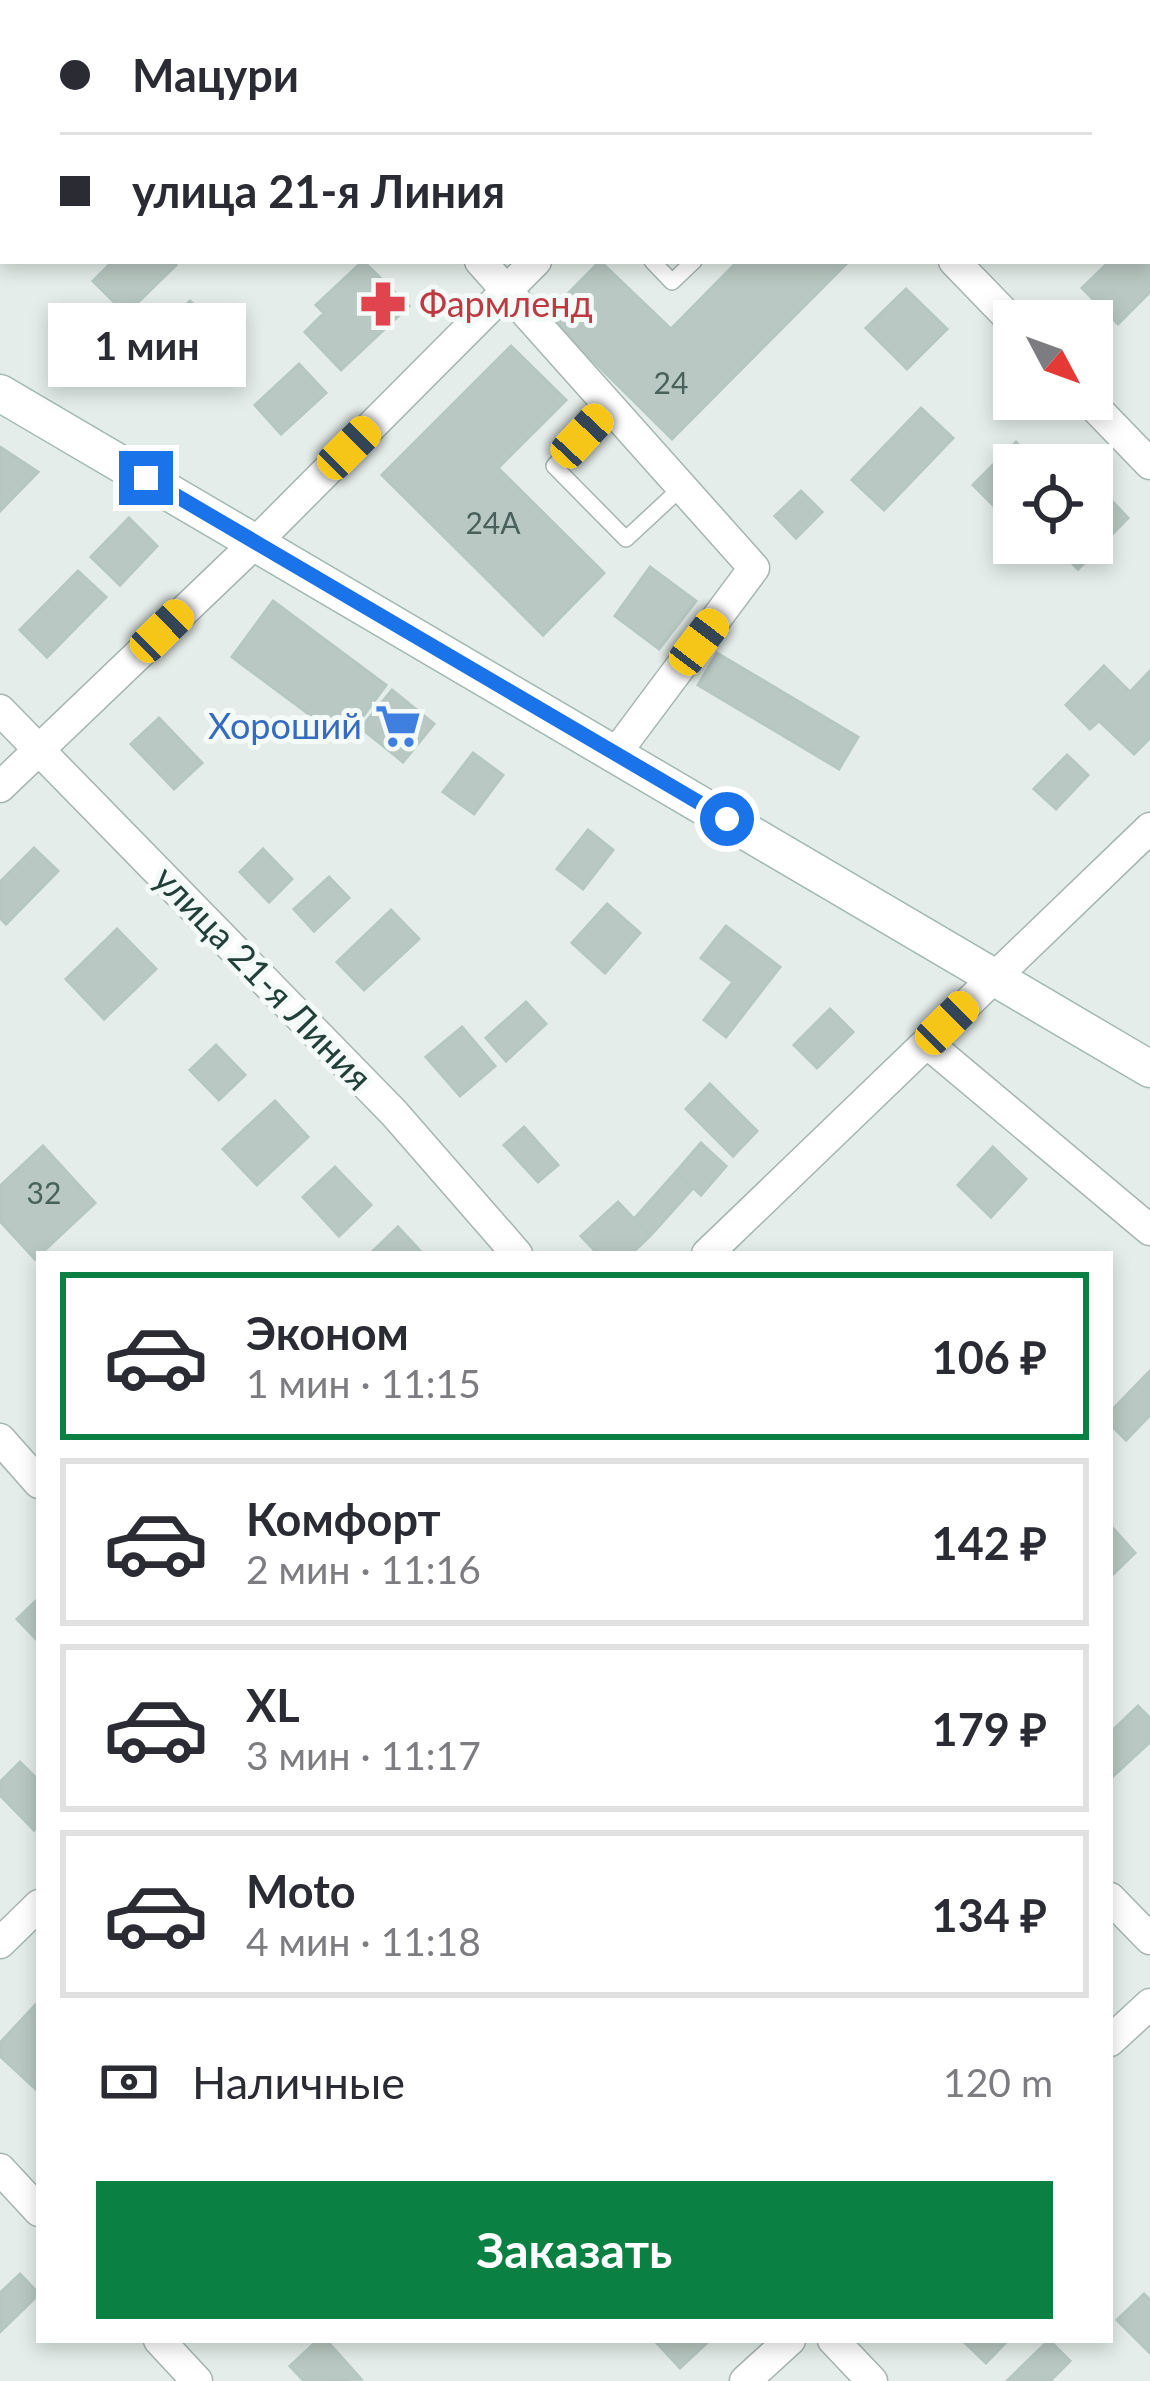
<!DOCTYPE html>
<html lang="ru">
<meta charset="utf-8">
<style>
body{margin:0;font-family:Lato,sans-serif;background:#f2f2f3;color:#2b2b33;height:100vh;display:flex;flex-direction:column;font-size:45px;white-space:nowrap}
*{box-sizing:border-box;margin:0}
p{font-size:39px;color:#7c7c81}
.icon{flex:none;width:66px;height:66px;fill:none;stroke:currentColor;stroke-width:2;stroke-linecap:round;stroke-linejoin:round}
.map{position:relative;flex:1;overflow:hidden}
.side{position:absolute;left:36px;top:1251px;width:1077px;height:1092px;display:flex;flex-direction:column;background:#fff;border-radius:0px;box-shadow:0 6px 18px #0003}
.side>*{flex:none}
.hud{position:absolute;left:0px;top:0px;width:1152px;height:264px;box-shadow:0 6px 18px #0003;display:grid;align-content:center;height:264px;padding:0 60px;background:#fff}
.needle{width:78px;rotate:131deg}
.buttons{position:absolute;left:993px;top:300px;display:grid;gap:24px}
.buttons a{display:grid;place-items:center;width:120px;height:120px;border-radius:0px;background:#fff;box-shadow:0 6px 18px #0003;font-size:60px}
.end{position:absolute;width:54px;height:54px;margin:-27px;border:15px solid #1a73e8;background:#fff;box-shadow:0 0 0 6px #fff}
.from{border-radius:50%}
.bubble{position:absolute;height:84px;border-radius:0px;background:#fff;box-shadow:0 6px 18px #0003;font-size:39px;font-weight:700;line-height:84px;text-align:center}
.car{position:absolute;width:36px;height:72px;margin:-36px -18px;border-radius:15px;box-shadow:0 0 9px 3px #0007;background:linear-gradient(#f5c518 24%,#345 0 40%,#f5c518 0 76%,#345 0 86%,#f5c518 0)}
.hud b{display:flex;align-items:center;gap:42px;height:114px;font-size:45px}
.hud b+b{border-top:3px solid #e1e1e2}
.hud i{width:30px;height:30px;background:#2b2b33}
ul{padding:21px 0 0;list-style:none}
li{display:flex;align-items:center;gap:36px;height:168px;margin:0 24px 18px;padding:0 36px;border:6px solid #e1e1e2;border-radius:0px}
li div{flex:1}
li b{display:block;font-size:45px}
li em{font-style:normal;font-weight:700}
li.current{border-color:#0b8043}
li>.icon{width:108px;height:108px;stroke-width:1.5}
.pay{display:flex;align-items:center;gap:30px;height:132px;padding:0 60px;font-size:45px}
.pay p{margin-inline-start:auto}
.cta{display:flex;gap:24px;margin-top:auto;padding:24px 60px}
.cta a{flex:1;height:138px;border-radius:0px;background:#0b8043;color:#fff;font-size:48px;font-weight:700;line-height:138px;text-align:center}
.map>svg:first-child{display:block}
.building{fill:#b9c8c2;stroke:#b6c7c1;stroke-width:3}
.lines{fill:none;stroke-linecap:round;stroke-linejoin:round}
.lane-casing{stroke:#a6b5b1;stroke-width:18}
.street-casing{stroke:#a6b5b1;stroke-width:33}
.secondary-casing{stroke:#a2b9b2;stroke-width:39}
.lane{stroke:#fff;stroke-width:15}
.street{stroke:#fff;stroke-width:30}
.secondary{stroke:#fff;stroke-width:36}
.route{stroke:#1a73e8;stroke-width:15}
.labels{text-anchor:middle;stroke-width:10;stroke-linejoin:round;paint-order:stroke}
.number-label{font-size:30px;fill:#48615b}
.health-label{font-size:36px;fill:#be3a42;stroke:#f4faf7;text-anchor:start}
.shop-label{font-size:36px;fill:#366cbe;stroke:#f4faf7;text-anchor:end}
.street-label{font-size:36px;fill:#233f39;stroke:#f4faf7}
</style>
<div class="map">
<svg width="1150" height="2381" viewBox="0 0 1150 2381">
<rect width="100%" height="100%" fill="#e4ede9"/>
<path class="building" d="M1150,251V292L1118,324L1082,288L1110,261H1149Z
M113,261H173L176,265L126,314L93,281Z
M363,261L409,306L341,370L305,332L324,313L316,305Z
M600,261L671,329L738,261H849L672,439L547,315Z
M906,289L947,329L907,369L866,328Z
M190,301L212,323L176,359L154,337Z
M511,346L566,400L498,468L604,573L543,635L382,475Z
M299,364L326,393L281,434L255,405Z
M921,408L953,438L884,510L852,480Z
M1016,442L1039,465H1014L1011,523L973,485Z
M0,447L38,472L0,511Z
M801,491L822,512L796,538L775,516Z
M1108,497L1128,518L1078,569L1058,549L1063,543H1092V513Z
M129,518L157,546L120,585L91,557Z
M650,567L696,601L659,649L615,616Z
M78,571L106,597L47,657L20,630Z
M273,601L386,685L345,741L232,657Z
M717,653L858,737L839,769L698,685Z
M1104,666L1130,692L1150,671V738L1134,754L1099,721L1090,729L1066,705Z
M392,690L434,724L403,762L361,728Z
M159,718L202,763L174,789L131,744Z
M473,753L503,775L474,814L443,792Z
M1067,755L1088,775L1056,809L1034,789Z
M588,830L613,850L583,889L557,869Z
M34,848L58,871L6,924L0,918V882Z
M263,849L292,879L269,902L240,872Z
M329,877L349,898L314,931L294,909Z
M607,904L640,933L605,973L572,943Z
M391,910L419,939L364,990L337,962Z
M726,926L780,967L726,1037L704,1020L733,982L701,958Z
M117,929L156,969L104,1019L66,979Z
M526,1002L546,1024L506,1061L486,1038Z
M830,1009L853,1032L817,1068L794,1045Z
M462,1027L495,1066L460,1096L426,1057Z
M216,1045L245,1075L219,1100L190,1070Z
M710,1084L757,1131L733,1156L686,1109Z
M275,1101L308,1137L257,1185L223,1149Z
M524,1127L558,1165L538,1182L504,1145Z
M701,1143L726,1166L701,1195L676,1172Z
M43,1146L95,1203L35,1259L0,1221V1186Z
M993,1147L1026,1179L991,1217L958,1185Z
M335,1167L371,1205L339,1236L303,1197Z
M676,1172L693,1188L650,1236L634,1219Z
M618,1202L650,1236L631,1254H598L581,1236Z
M398,1227L423,1254H370Z
M1150,1371V1415L1126,1440L1110,1424V1412Z
M1110,1525L1135,1553L1110,1577Z
M39,1598V1642L17,1619Z
M1138,1706L1150,1718V1742L1110,1779V1733Z
M20,1762L39,1781V1824L34,1830L0,1795V1782Z
M39,2001V2092L0,2056V2043Z
M20,2274L39,2294L1,2331L0,2293Z
M1144,2294L1150,2300V2353L1117,2320Z
M318,2340H326L361,2379L304,2381L290,2366Z
M654,2340H710L680,2368Z
M962,2340H1008L986,2363Z
M1049,2340L1070,2361L1050,2381H1007Z"/>
<g class="lines">
<g class="lane-casing">
<path id="lane" d="M652,261L672,282L694,261
M610,406L554,466L626,539L682,487"/>
</g>
<g class="street-casing">
<path id="street" d="M242,0L245,3
M704,0L707,3
M801,3L804,0
M480,261L754,568L616,753
M954,261L1014,323
M1087,399L1150,464
M0,710L394,1113L517,1254
M0,787L255,543L536,261
M927,1043L1150,1230
M707,1254L1150,828
M0,1439L39,1483
M1110,1898L1150,1939
M0,1943L39,1905
M1110,2041L1150,2004
M0,2169L39,2211
M159,2340L197,2381
M833,2340L872,2381
M745,2381L790,2340"/>
</g>
<g class="secondary-casing">
<path id="secondary" d="M0,393L1150,1069"/>
</g>
<use href="#lane" class="lane"/>
<use href="#street" class="street"/>
<use href="#secondary" class="secondary"/>
</g>
<g class="lines">
<path class="route" d="M146,478L727,819"/>
</g>
<defs>
<g id="pharmacy-bare" transform="scale(3.6)"><path d="M-2-6h4v4h4v4h-4v4h-4v-4h-4v-4h4Z" fill="#e0444e" stroke="#f4faf7" stroke-width="2.5" paint-order="stroke"/></g>
<g id="supermarket-bare" transform="scale(3.6)"><path d="M-6-5.5h2.5l.6 2H6L4.5 2H-2.5L-4.4-4H-6ZM-1.5 3.2a1.3 1.3 0 1 0 .1 0ZM3 3.2a1.3 1.3 0 1 0 .1 0Z" fill="#3f7fe0" stroke="#f4faf7" stroke-width="2.5" paint-order="stroke"/></g>
</defs>
<g fill-rule="evenodd">
<use href="#pharmacy-bare" x="383" y="304"/>
<use href="#supermarket-bare" x="398" y="726"/>
</g>
<g class="labels">
<g class="number-label">
<text x="671" y="394">24</text>
<text x="493" y="534">24А</text>
<text x="44" y="1204">32</text>
</g>
<g class="health-label">
<text x="419" y="317">Фармленд</text>
</g>
<g class="shop-label">
<text x="362" y="739">Хороший</text>
</g>
<g class="street-label">
<text transform="translate(263 978) rotate(46)" y="13">улица 21-я Линия</text>
</g>
</g>
</svg>
<div class="buttons">
<a><svg class="needle" viewBox="-14 -14 28 28"><path d="M0-13l5 13h-10z" fill="#e53935"/><path d="M0 13l5-13h-10z" fill="#7c7c81"/></svg></a>
<a><svg class="icon" aria-label="locate" viewBox="0 0 24 24"><circle cx="12" cy="12" r="6"/><path d="M12 2v4M12 18v4M2 12h4M18 12h4"/></svg></a>
</div>
<i class="end from" style="left:727px;top:819px"></i>
<i class="end" style="left:146px;top:478px"></i>
<div class="bubble" style="left:48px;top:303px;width:198px">1 мин</div>
<i class="car" style="left:582px;top:436px;rotate:43deg"></i>
<i class="car" style="left:349px;top:448px;rotate:45deg"></i>
<i class="car" style="left:162px;top:631px;rotate:46deg"></i>
<i class="car" style="left:699px;top:642px;rotate:37deg"></i>
<i class="car" style="left:947px;top:1023px;rotate:45deg"></i>
<div class="hud">
<b><i class="from"></i>Мацури</b>
<b><i></i>улица 21-я Линия</b>
</div>
<section class="side">
<ul>
<li class="current"><svg class="icon" aria-label="car" viewBox="0 0 24 24"><path d="M5 17H2v-5l4-1 3-4h7l3 4 3 1v5h-3M9 17h6M6 11h13"/><circle cx="7" cy="17" r="2"/><circle cx="17" cy="17" r="2"/></svg><div><b>Эконом</b><p>1 мин · 11:15</p></div><em>106 ₽</em></li>
<li><svg class="icon" aria-label="car" viewBox="0 0 24 24"><path d="M5 17H2v-5l4-1 3-4h7l3 4 3 1v5h-3M9 17h6M6 11h13"/><circle cx="7" cy="17" r="2"/><circle cx="17" cy="17" r="2"/></svg><div><b>Комфорт</b><p>2 мин · 11:16</p></div><em>142 ₽</em></li>
<li><svg class="icon" aria-label="car" viewBox="0 0 24 24"><path d="M5 17H2v-5l4-1 3-4h7l3 4 3 1v5h-3M9 17h6M6 11h13"/><circle cx="7" cy="17" r="2"/><circle cx="17" cy="17" r="2"/></svg><div><b>XL</b><p>3 мин · 11:17</p></div><em>179 ₽</em></li>
<li><svg class="icon" aria-label="car" viewBox="0 0 24 24"><path d="M5 17H2v-5l4-1 3-4h7l3 4 3 1v5h-3M9 17h6M6 11h13"/><circle cx="7" cy="17" r="2"/><circle cx="17" cy="17" r="2"/></svg><div><b>Moto</b><p>4 мин · 11:18</p></div><em>134 ₽</em></li>
</ul>
<div class="pay"><svg class="icon" aria-label="cash" viewBox="0 0 24 24"><path d="M3 7h18v10H3z"/><circle cx="12" cy="12" r="2"/></svg>Наличные<p>120 m</p></div>
<div class="cta"><a>Заказать</a></div>
</section>
</div>
